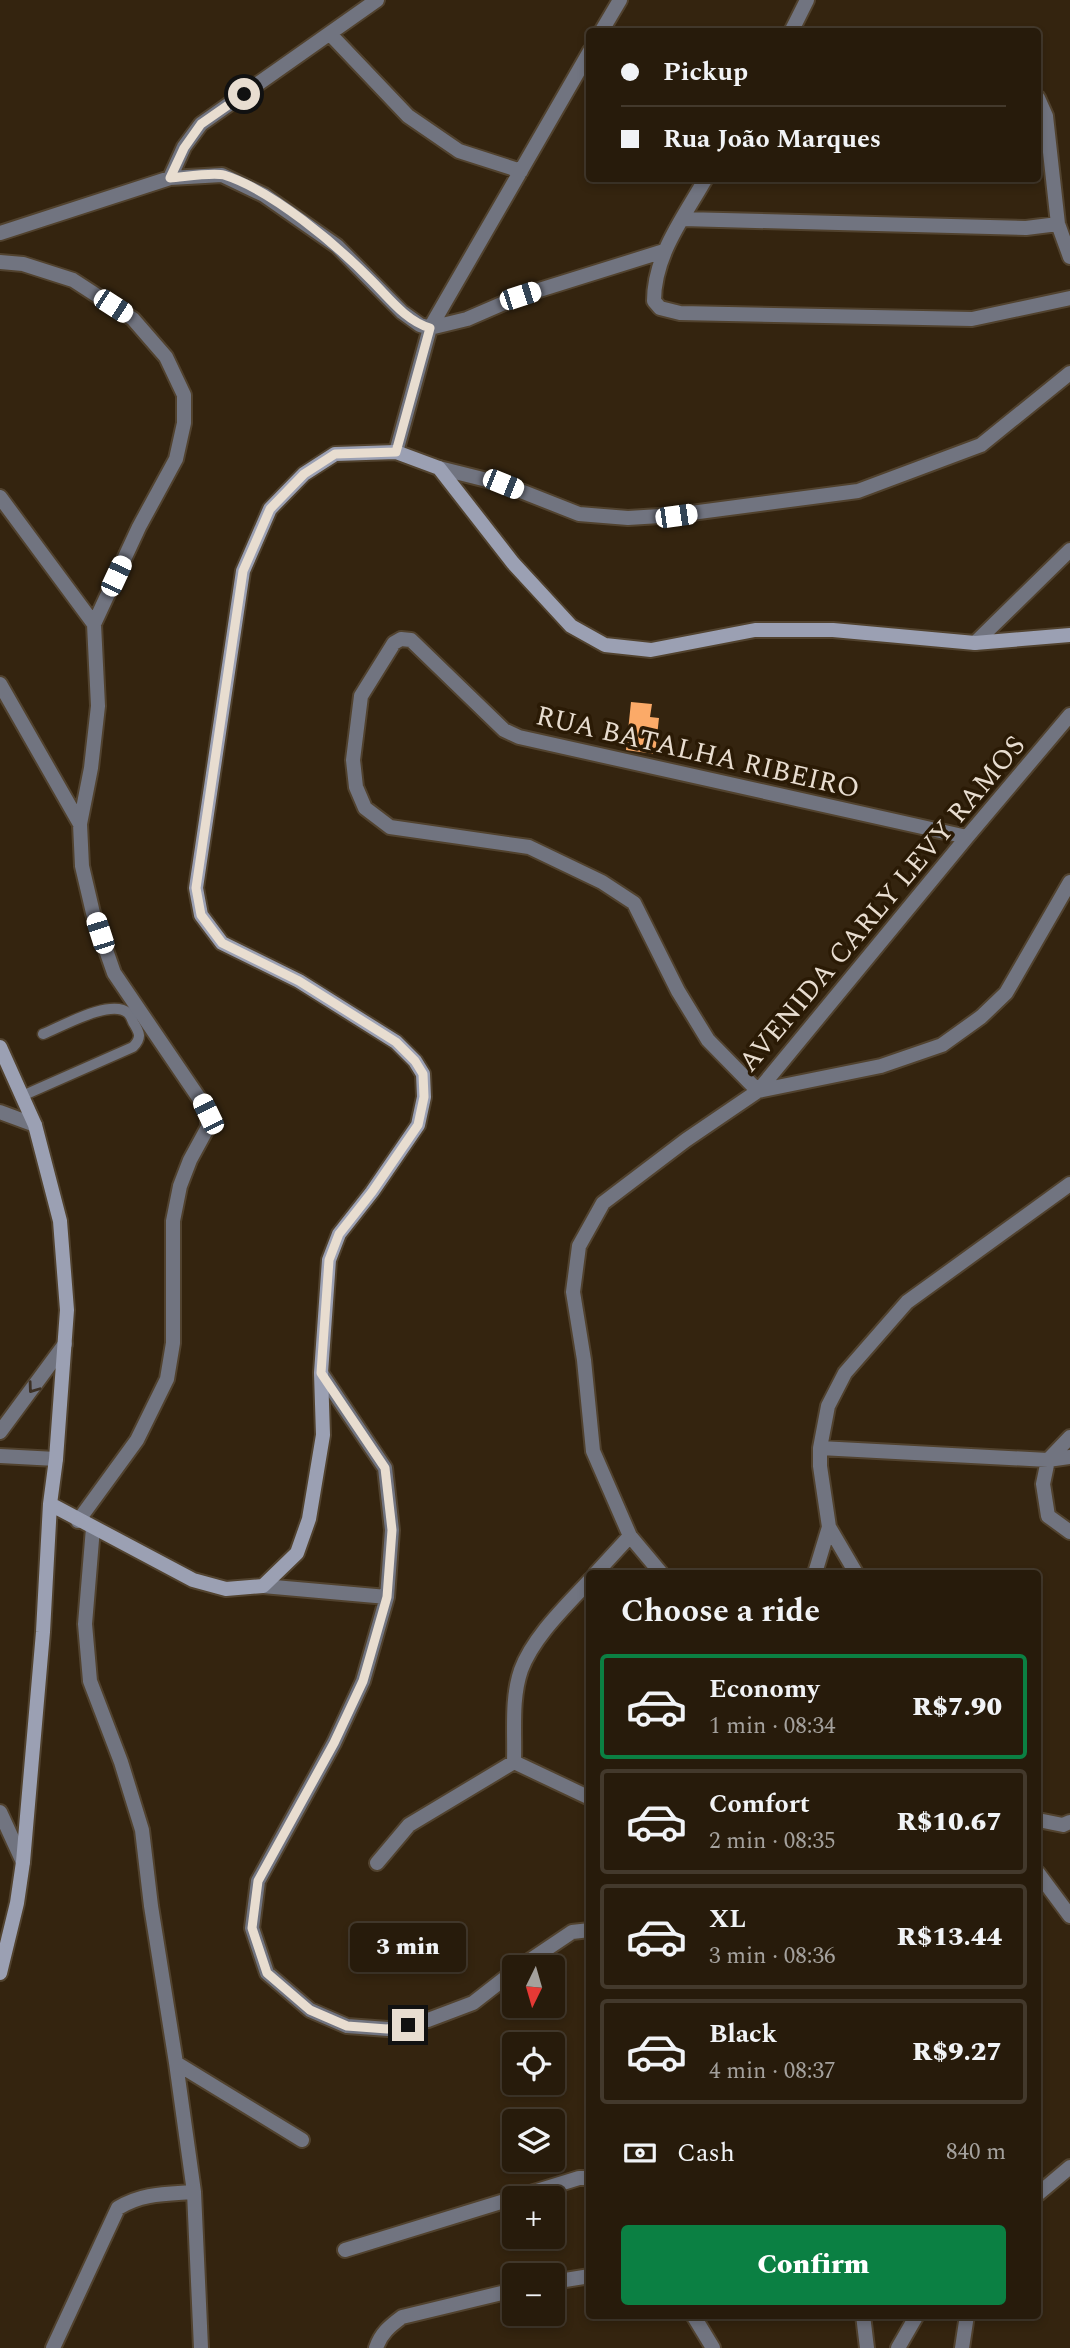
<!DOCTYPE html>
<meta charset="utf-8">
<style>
body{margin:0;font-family:Spectral,serif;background:#332819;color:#f1f3f6;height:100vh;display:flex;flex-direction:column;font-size:26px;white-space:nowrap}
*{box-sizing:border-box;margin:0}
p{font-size:23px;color:#a4a19d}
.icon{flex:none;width:38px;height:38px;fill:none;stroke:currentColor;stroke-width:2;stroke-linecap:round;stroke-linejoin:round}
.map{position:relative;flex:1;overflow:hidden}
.sheet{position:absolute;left:586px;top:1570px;width:455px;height:749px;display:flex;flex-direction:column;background:#271b0b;border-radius:7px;box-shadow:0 4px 10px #0003,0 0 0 2px #43392c}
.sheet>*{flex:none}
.banner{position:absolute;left:586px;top:28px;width:455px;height:154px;border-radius:7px;box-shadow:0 4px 10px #0003,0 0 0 2px #43392c;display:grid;align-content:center;height:154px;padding:0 35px;background:#271b0b}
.needle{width:46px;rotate:185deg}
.buttons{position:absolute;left:502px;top:1955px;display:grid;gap:14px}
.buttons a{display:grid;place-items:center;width:63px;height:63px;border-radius:7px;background:#271b0b;box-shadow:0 4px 10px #0003,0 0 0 2px #43392c;font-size:35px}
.end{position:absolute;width:32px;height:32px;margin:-16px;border:9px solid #e8ddd0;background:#111;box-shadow:0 0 0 4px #111}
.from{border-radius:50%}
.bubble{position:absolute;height:49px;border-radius:7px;background:#271b0b;box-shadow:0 4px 10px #0003,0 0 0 2px #43392c;font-size:23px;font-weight:800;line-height:49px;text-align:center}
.car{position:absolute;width:21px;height:42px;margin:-21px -10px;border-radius:9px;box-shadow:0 0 5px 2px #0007;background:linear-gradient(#fff 24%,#345 0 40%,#fff 0 76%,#345 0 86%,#fff 0)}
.banner b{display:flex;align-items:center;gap:24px;height:66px;font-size:26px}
.banner b+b{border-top:2px solid #43392c}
.banner i{width:18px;height:18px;background:#f1f3f6}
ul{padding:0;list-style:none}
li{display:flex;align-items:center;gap:21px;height:105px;margin:0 14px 10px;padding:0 21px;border:4px solid #43392c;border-radius:7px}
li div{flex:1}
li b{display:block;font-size:26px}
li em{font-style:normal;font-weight:800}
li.on{border-color:#0b8043}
li>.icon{width:63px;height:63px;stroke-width:1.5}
h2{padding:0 35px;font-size:32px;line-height:84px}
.pay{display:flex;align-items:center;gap:18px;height:77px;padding:0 35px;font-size:26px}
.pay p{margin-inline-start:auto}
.button{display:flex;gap:14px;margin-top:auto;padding:14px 35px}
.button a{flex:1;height:80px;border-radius:7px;background:#0b8043;color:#fff;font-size:28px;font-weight:800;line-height:80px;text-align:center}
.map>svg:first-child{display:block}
.building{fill:#fbaa68}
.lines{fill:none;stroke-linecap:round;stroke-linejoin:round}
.lane-casing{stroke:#51422e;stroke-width:13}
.street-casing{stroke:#51422e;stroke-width:18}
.secondary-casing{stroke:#51422e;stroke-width:18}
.lane{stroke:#717480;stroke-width:10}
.street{stroke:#717480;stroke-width:14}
.secondary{stroke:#9ba0b3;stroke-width:14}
.oneway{stroke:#3c3024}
.route{stroke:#e8ddd0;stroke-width:9}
.labels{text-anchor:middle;stroke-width:7;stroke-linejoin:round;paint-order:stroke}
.street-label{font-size:28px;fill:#e8ddd0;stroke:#2a1a05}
</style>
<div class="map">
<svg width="1070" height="2348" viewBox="0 0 1070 2348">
<rect width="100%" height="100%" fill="#34240f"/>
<path class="building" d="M631,702L652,704L650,717L659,718L655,754L626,750Z"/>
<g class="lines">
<g class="lane-casing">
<path id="lane" d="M22,1096L133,1047C142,1038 140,1033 133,1022C132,1019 130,1015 128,1013C111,998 61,1027 43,1034"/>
</g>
<g class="street-casing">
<path id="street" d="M601,32L620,0
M791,32L807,0
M330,34L408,116L459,151L521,171
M1038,98L1046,116L1058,224L1070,257
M170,178L184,147L201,124L377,0
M706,178C684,217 654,255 654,301L660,308L680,313L972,319L1070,298
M683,219L1026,228L1058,224
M0,233L170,178L222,175L264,195L337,246L402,312L420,325L430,328
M0,262L23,264L73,280L133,319L166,357L184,395V423L176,459L139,527L94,624L98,706L91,768L80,824L82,866L93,913L114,973L201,1101L208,1114V1127L190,1160L180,1186L173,1221V1343L167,1379L137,1440L78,1521
M430,328L467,319L520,296L664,251
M396,452L430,328L590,51
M439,468L503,484L579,514L628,518L676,515L858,491L981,445L1070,373
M0,497L94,624
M975,643L1070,550
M0,684L80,824
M967,837L519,737L504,730L411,640L401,639L394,643L361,696L353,760L356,787L365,808L390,827L529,847L602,882L634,903L678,991L708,1040L758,1091L881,1066L942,1045L981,1017L1006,993L1070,882
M0,1112L35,1125
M321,1373L385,1468L392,1530L387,1597L363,1681L334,1743L258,1881L252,1928L267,1973L310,2010L347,2026L388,2029L428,2020L473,2003L514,1971
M0,1432L65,1344
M820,1448L1048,1460L1070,1457
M0,1456L56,1459
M1048,1460L1043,1484L1048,1516L1070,1532
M1048,1460L1070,1437
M93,1528L85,1624L90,1681L121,1762L142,1830L151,1906L176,2063L194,2192L201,2348
M596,1573L630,1536
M661,1573L630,1536L593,1451L584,1360L573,1292L579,1246L603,1203L686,1140L758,1091L967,837L1070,715
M815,1573L829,1527
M856,1573L829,1527L820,1466V1448L828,1406L845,1373L907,1302L1070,1184
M263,1586L387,1597
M514,1762C515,1732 511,1699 521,1670C533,1637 566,1606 590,1580
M514,1762L590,1798
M0,1812L23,1862
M1038,1820L1063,1825L1070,1822
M377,1863L409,1825L514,1762
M1038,1873L1070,1916
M520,1967L572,1932L590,1930
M176,2063L302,2140
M1038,2194L1070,2167
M345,2250L579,2178H590
M553,2282L590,2276
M693,2315L713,2348
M863,2315L867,2348
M53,2348L118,2208C142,2193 166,2194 194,2192
M376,2348C381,2333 390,2326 402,2317L514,2290
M898,2348L917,2315
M962,2348L967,2315"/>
</g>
<g class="secondary-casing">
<path id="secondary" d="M0,1047L35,1125L60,1221L67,1310L56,1459L50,1504L43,1632L23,1862L17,1903L0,1973
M50,1504L193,1580L226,1589L263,1586L297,1553L309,1519L323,1435L321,1373L329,1260L339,1234L372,1192L418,1125L424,1097L423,1074L415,1061L396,1042L299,981L222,943L201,915L196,888L243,571L270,509L304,474L335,454L396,452L439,468L513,563L571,626L605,645L651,650L755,630H833L975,643L1070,635"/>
</g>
<use href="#lane" class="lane"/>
<use href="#street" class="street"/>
<use href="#secondary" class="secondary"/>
</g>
<defs><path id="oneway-chevron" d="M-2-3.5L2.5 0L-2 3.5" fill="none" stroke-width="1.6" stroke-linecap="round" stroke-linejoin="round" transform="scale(1.75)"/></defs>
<use class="oneway" href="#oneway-chevron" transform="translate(33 1388) rotate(126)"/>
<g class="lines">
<path class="route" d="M244,94L201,124L184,148L170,178C184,177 212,172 224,175C272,190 337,245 372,281C389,298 406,321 430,328L396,452L335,454L304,474L270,509L243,571L196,888L201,915L222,943L299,981L396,1042L415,1061L423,1074L424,1097L418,1125L372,1192L339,1234L329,1260L321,1373L385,1468L392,1530L387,1597L363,1681L334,1743L258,1881L252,1928L267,1973L310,2010L347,2026L387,2029L408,2025"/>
</g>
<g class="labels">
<g class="street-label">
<text transform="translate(698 751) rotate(13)" y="10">RUA BATALHA RIBEIRO</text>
<text transform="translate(881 903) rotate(-50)" y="10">AVENIDA CARLY LEVY RAMOS</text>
</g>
</g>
</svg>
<div class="buttons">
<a><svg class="needle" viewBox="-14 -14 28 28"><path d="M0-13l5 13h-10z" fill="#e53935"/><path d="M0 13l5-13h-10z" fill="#a4a19d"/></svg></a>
<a><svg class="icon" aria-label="locate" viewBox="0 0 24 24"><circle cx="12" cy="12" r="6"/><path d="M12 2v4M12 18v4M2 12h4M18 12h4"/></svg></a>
<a><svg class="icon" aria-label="layers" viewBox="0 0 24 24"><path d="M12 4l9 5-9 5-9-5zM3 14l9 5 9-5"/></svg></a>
<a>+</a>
<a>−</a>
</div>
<i class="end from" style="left:244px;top:94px"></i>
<i class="end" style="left:408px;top:2025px"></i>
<div class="bubble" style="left:350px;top:1923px;width:116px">3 min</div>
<i class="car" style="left:520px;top:296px;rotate:72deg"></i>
<i class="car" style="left:113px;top:306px;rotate:123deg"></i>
<i class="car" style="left:503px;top:484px;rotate:112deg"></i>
<i class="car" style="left:676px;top:516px;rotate:82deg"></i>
<i class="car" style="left:116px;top:576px;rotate:25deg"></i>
<i class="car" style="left:100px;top:933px;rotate:342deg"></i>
<i class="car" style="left:208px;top:1114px;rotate:334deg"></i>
<div class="banner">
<b><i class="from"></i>Pickup</b>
<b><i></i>Rua João Marques</b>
</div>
<section class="sheet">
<h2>Choose a ride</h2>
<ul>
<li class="on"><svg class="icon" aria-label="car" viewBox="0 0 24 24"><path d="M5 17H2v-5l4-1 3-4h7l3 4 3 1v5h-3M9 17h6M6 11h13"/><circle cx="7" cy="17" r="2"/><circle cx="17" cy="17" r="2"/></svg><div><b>Economy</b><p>1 min · 08:34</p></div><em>R$7.90</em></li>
<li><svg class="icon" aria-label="car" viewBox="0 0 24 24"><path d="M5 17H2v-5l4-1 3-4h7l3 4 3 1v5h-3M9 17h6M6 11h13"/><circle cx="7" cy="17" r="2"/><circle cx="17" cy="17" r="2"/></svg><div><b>Comfort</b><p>2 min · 08:35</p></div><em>R$10.67</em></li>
<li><svg class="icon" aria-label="car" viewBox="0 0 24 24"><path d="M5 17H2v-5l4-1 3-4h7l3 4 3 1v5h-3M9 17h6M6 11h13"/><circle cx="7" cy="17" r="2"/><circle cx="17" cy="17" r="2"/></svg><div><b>XL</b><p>3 min · 08:36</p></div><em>R$13.44</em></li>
<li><svg class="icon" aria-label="car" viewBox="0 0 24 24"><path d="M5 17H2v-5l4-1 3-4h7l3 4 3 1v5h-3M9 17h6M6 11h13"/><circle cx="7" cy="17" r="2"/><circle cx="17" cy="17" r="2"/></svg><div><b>Black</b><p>4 min · 08:37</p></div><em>R$9.27</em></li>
</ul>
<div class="pay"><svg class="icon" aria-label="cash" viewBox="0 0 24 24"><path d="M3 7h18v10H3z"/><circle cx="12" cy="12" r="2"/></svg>Cash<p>840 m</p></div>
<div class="button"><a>Confirm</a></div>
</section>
</div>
